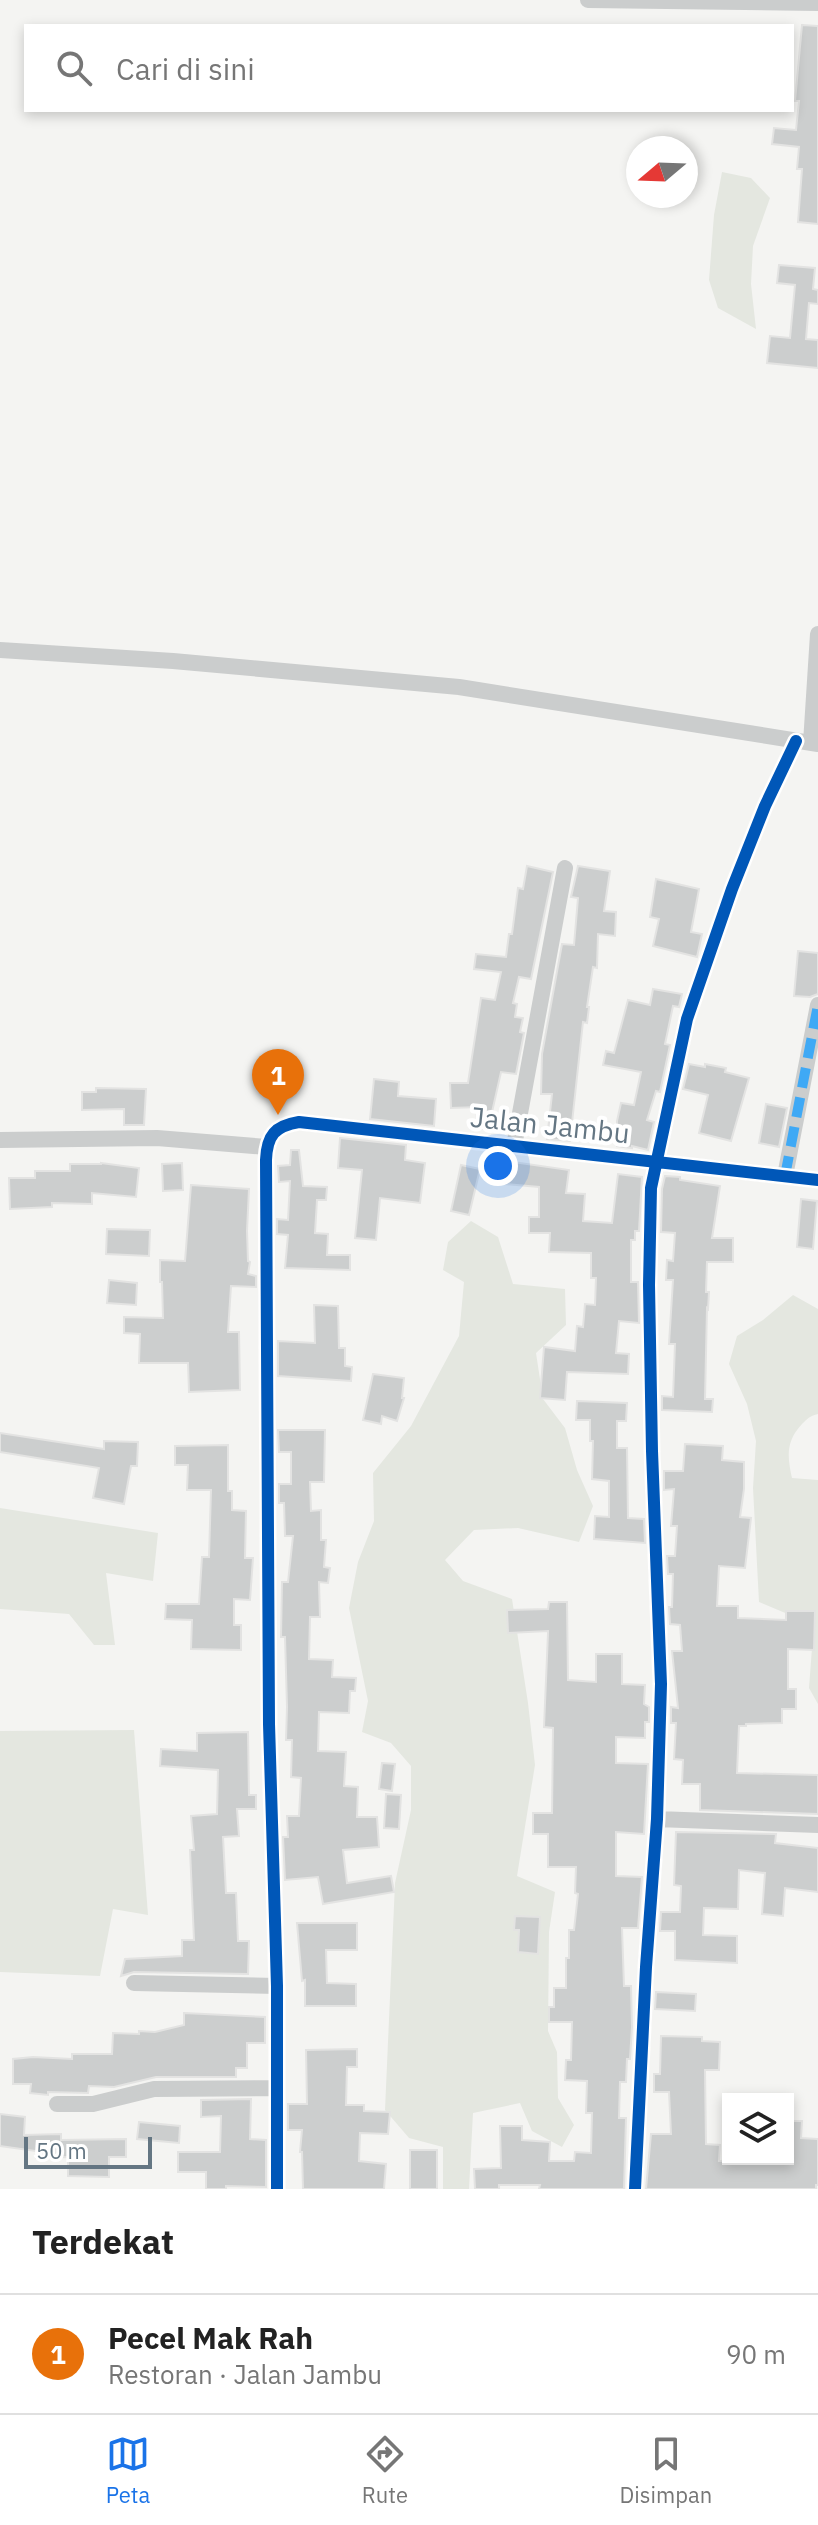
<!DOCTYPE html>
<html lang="id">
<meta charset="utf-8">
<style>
body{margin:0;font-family:"IBM Plex Sans",sans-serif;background:#f6f6f6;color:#222}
.controls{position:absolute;right:24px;bottom:24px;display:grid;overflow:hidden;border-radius:0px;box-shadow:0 4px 12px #0003}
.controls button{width:72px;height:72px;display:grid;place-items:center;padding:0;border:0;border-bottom:2px solid #e0e0e0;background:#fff;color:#222;font:40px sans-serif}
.compass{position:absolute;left:626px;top:136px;width:72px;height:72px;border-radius:50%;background:#fff;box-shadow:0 4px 12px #0003;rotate:251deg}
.scale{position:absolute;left:24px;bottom:20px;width:128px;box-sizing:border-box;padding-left:8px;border:4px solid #647683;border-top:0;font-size:22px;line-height:28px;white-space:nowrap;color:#647683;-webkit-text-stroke:6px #fff;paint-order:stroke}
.you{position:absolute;left:498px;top:1166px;width:28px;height:28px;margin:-20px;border:6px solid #fff;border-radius:50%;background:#1a73e8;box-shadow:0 0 0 12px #1a73e833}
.badge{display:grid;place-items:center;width:52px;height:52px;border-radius:50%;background:#1a73e8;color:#fff;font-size:26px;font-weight:700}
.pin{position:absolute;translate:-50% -66px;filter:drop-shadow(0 2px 4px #0008)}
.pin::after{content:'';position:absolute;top:42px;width:28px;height:24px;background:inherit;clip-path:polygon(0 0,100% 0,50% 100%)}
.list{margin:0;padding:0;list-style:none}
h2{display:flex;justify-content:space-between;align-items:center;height:104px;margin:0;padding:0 32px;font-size:34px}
h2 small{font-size:26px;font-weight:400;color:#767676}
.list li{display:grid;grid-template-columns:52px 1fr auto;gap:24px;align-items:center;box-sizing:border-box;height:120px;padding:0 32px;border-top:2px solid #e0e0e0}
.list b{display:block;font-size:30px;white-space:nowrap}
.list p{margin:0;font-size:26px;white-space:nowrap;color:#767676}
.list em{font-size:26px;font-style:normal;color:#767676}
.icon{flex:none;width:44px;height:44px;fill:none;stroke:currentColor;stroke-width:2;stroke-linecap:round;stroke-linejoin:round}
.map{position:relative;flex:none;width:818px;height:2189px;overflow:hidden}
.search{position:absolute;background:#fff;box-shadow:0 4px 12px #0003;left:24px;right:24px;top:24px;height:88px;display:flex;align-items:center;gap:20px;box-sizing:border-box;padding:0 28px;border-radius:0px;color:#767676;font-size:30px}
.sheet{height:224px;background:#fff}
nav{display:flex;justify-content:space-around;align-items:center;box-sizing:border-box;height:112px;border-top:2px solid #e0e0e0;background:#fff;font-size:22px;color:#767676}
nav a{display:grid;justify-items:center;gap:4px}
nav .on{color:#1a73e8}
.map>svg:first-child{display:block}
</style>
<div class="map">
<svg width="818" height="2189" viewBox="0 0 818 2189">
<rect width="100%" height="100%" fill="#f4f4f2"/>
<path fill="#e4e7e0" d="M 722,172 L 751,178 L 770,198 L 753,246 L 751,284 L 756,329 L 718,308 L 709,280 L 714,215 Z
M 471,1221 L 498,1237 L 513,1284 L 565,1289 L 566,1325 L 536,1353 L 543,1399 L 565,1428 L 577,1470 L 593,1506 L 579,1542 L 518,1528 L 474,1530 L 445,1560 L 463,1581 L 512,1599 L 528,1703 L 535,1765 L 517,1876 L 555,1892 L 549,1932 L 548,2031 L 557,2052 L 558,2098 L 574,2125 L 562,2147 L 532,2131 L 520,2103 L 473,2113 L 469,2189 L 443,2189 L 443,2147 L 409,2138 L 385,2110 L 395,1883 L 411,1810 L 411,1766 L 391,1743 L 362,1732 L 368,1701 L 349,1608 L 358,1562 L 374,1521 L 373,1473 L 411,1426 L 459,1336 L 464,1282 L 443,1270 L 448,1242 Z
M 793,1295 L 818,1309 L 818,1414 C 810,1416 808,1418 802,1424 C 786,1441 787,1456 792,1478 L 818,1480 L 818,1704 L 809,1688 L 812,1648 L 802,1620 L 759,1602 L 753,1488 L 756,1441 L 747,1404 L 729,1364 L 737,1336 L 763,1320 Z
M 0,1508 L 158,1533 L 153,1581 L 106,1573 L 115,1645 L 94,1645 L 69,1614 L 0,1609 Z
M 134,1730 L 148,1915 L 113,1909 L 100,1976 L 0,1972 L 0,1731 Z"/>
<path fill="#cccece" stroke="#e3e3e2" stroke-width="2" d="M 802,25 L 818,26 L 818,224 L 798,222 L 802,169 L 797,169 L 799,147 L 772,144 L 774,128 L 796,130 L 799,101 L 795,101 Z
M 779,265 L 815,268 L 813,289 L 818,290 L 818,304 L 809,303 L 806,339 L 818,340 L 818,368 L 767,363 L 770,336 L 790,338 L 795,285 L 777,283 Z
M 527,866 L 553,872 L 531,979 L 519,977 L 513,1003 L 517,1004 L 515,1017 L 523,1018 L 520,1032 L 524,1033 L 516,1074 L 501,1072 L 488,1130 L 475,1127 L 478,1107 L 451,1108 L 450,1083 L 468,1083 L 481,998 L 495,1000 L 501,972 L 474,969 L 476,954 L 506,957 L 509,934 L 512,934 L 518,888 L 523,889 Z
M 578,866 L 610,871 L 604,911 L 616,912 L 615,936 L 598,934 L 597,968 L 593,967 L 587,1007 L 589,1007 L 587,1023 L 583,1022 L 570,1141 L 547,1139 L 552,1094 L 541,1094 L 542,1054 L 562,944 L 574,945 L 578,898 L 571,897 Z
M 656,879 L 699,889 L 691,932 L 702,934 L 697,957 L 653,946 L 659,919 L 650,917 Z
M 798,951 L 818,953 L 818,994 L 810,997 L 794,996 Z
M 653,989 L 682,994 L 679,1007 L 673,1006 L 665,1044 L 670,1045 L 660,1092 L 656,1091 L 647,1120 L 654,1122 L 648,1150 L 632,1146 L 632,1148 L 617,1146 L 617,1121 L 621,1103 L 634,1105 L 641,1072 L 603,1065 L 606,1051 L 614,1053 L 628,1000 L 650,1005 Z
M 689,1064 L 705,1067 L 705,1064 L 726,1068 L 725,1072 L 749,1078 L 731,1141 L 699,1133 L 708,1095 L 683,1089 Z
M 374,1079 L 399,1082 L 398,1096 L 436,1099 L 434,1126 L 370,1119 Z
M 96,1088 L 146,1089 L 144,1125 L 124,1125 L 124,1109 L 82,1110 L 82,1092 L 96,1092 Z
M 766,1104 L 787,1108 L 779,1147 L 759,1143 Z
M 340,1138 L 406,1145 L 405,1160 L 425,1163 L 420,1203 L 380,1198 L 376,1240 L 355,1238 L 362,1170 L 338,1168 Z
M 291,1150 L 299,1150 L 303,1186 L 327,1187 L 326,1200 L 317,1200 L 315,1233 L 328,1234 L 327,1255 L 350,1255 L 350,1270 L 285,1268 L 288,1235 L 277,1234 L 277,1219 L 288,1220 L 290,1181 L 279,1182 L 278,1166 L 290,1165 Z
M 507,1161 L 569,1170 L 566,1193 L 585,1194 L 583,1221 L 612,1223 L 618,1174 L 642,1177 L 639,1231 L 635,1231 L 635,1240 L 631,1240 L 631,1282 L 638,1282 L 639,1323 L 619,1321 L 616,1353 L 629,1354 L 628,1374 L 567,1372 L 565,1400 L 540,1398 L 544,1347 L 575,1351 L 577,1326 L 583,1327 L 585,1304 L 595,1305 L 596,1278 L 591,1278 L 591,1253 L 549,1252 L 550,1233 L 529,1233 L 529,1217 L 539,1217 L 539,1187 L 505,1184 Z
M 101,1163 L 139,1168 L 136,1197 L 92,1193 L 92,1204 L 52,1203 L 52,1207 L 10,1209 L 9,1178 L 35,1178 L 35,1171 L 70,1171 L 70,1164 L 101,1164 Z
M 182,1163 L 183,1190 L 163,1191 L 162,1164 Z
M 461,1165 L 480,1169 L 469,1215 L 451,1211 Z
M 665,1176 L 680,1177 L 680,1180 L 720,1186 L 712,1238 L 733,1238 L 733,1262 L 707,1262 L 706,1292 L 709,1292 L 708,1309 L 707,1308 L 705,1399 L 713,1399 L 712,1412 L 662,1410 L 662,1396 L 673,1397 L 675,1344 L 669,1344 L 673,1280 L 666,1280 L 667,1260 L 673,1261 L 675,1233 L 661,1232 L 662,1189 Z
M 191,1185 L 249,1189 L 247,1231 L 248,1261 L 250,1262 L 248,1274 L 256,1276 L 256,1287 L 231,1286 L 228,1332 L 239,1332 L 240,1390 L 189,1392 L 188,1363 L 139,1363 L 140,1334 L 124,1333 L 124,1317 L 163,1318 L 162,1282 L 160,1282 L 160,1260 L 185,1261 Z
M 801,1199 L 817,1201 L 813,1249 L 797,1247 Z
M 107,1229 L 150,1230 L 149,1256 L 106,1254 Z
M 109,1280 L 137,1283 L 136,1305 L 107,1303 Z
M 314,1305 L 338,1306 L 339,1348 L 345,1348 L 345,1366 L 352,1367 L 351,1381 L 278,1376 L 278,1341 L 315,1343 Z
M 373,1374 L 404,1378 L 402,1398 L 404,1398 L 397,1421 L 382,1416 L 381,1424 L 363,1420 Z
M 577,1401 L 627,1403 L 626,1421 L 617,1421 L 617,1448 L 627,1448 L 628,1518 L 644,1519 L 645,1543 L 594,1539 L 595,1516 L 609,1517 L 609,1481 L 592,1479 L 593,1441 L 590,1441 L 590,1420 L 576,1420 Z
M 278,1430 L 325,1430 L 324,1482 L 310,1482 L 311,1511 L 321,1510 L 321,1540 L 326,1540 L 324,1567 L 330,1568 L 328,1583 L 319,1582 L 320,1617 L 310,1617 L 309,1659 L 333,1660 L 332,1677 L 356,1678 L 355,1691 L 350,1691 L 349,1713 L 319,1712 L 318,1751 L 346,1752 L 344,1786 L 358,1787 L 357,1817 L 377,1817 L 379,1847 L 343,1850 L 347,1883 L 391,1876 L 394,1892 L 323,1904 L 318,1877 L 285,1880 L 283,1837 L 288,1837 L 287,1816 L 299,1816 L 301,1778 L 291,1777 L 292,1740 L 286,1740 L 287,1707 L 285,1637 L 281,1637 L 282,1582 L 288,1582 L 293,1536 L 285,1536 L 284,1503 L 279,1503 L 279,1484 L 291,1484 L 291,1452 L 279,1452 Z
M 0,1433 L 104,1449 L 104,1441 L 138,1442 L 137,1466 L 131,1466 L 124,1504 L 93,1498 L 99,1468 L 0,1452 Z
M 685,1444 L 723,1446 L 722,1460 L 744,1462 L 744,1489 L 740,1517 L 751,1518 L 745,1568 L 719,1566 L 717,1606 L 738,1606 L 738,1618 L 786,1620 L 786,1611 L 815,1611 L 814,1650 L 788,1649 L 788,1689 L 796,1689 L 796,1709 L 782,1709 L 782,1723 L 746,1724 L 746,1726 L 739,1726 L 737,1773 L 818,1775 L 818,1814 L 700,1810 L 700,1784 L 682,1784 L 683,1760 L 674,1759 L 676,1723 L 671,1723 L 671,1707 L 678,1708 L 672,1651 L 682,1651 L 680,1625 L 670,1624 L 669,1607 L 672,1607 L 673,1574 L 668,1574 L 667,1556 L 675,1556 L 677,1526 L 671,1526 L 674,1489 L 664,1490 L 664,1471 L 683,1471 Z
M 228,1445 L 228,1491 L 232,1491 L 232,1510 L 246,1511 L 245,1558 L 253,1558 L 250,1600 L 234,1599 L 234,1625 L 241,1625 L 241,1650 L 191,1649 L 192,1620 L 165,1619 L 166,1604 L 199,1604 L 202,1557 L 209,1557 L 211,1490 L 187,1490 L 188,1465 L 175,1465 L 175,1446 Z
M 549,1602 L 567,1602 L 568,1680 L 596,1682 L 596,1654 L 622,1654 L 622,1684 L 645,1685 L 644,1704 L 649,1707 L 649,1722 L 645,1722 L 645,1738 L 616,1737 L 616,1763 L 648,1764 L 644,1834 L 616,1832 L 616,1876 L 642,1877 L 638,1928 L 622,1928 L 624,1986 L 631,1986 L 632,2027 L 630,2059 L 627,2059 L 626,2082 L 620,2082 L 619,2118 L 626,2118 L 624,2189 L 539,2189 L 540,2185 L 499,2185 L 499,2189 L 475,2189 L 474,2169 L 501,2168 L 500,2126 L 522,2126 L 522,2140 L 550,2142 L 549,2161 L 574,2161 L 575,2152 L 591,2153 L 592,2113 L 586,2113 L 587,2081 L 565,2080 L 566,2060 L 571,2060 L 572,2022 L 549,2022 L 549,2007 L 554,2007 L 554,1988 L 566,1988 L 566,1958 L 569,1958 L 569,1930 L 574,1930 L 578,1894 L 575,1893 L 576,1867 L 548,1867 L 548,1834 L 533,1834 L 533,1813 L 552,1813 L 553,1728 L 544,1727 L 548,1633 L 548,1631 L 508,1633 L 507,1610 L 548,1609 Z
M 248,1732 L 249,1795 L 256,1795 L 256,1809 L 237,1809 L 239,1836 L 223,1837 L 226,1893 L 236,1893 L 238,1941 L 249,1941 L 248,1974 L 134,1972 L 121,1976 L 125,1959 L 182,1956 L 182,1940 L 194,1940 L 190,1850 L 194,1850 L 191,1816 L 217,1814 L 218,1770 L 160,1766 L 161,1749 L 197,1751 L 197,1733 Z
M 382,1763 L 395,1764 L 392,1791 L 379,1789 Z
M 386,1794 L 401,1795 L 399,1829 L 384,1828 Z
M 676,1832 L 776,1834 L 775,1843 L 818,1848 L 818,1892 L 785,1888 L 783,1916 L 762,1914 L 765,1873 L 739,1870 L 738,1909 L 704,1908 L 703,1935 L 737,1936 L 737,1963 L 675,1960 L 675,1931 L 660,1931 L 661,1912 L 680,1912 L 681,1886 L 674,1885 Z
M 515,1916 L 540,1917 L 538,1954 L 518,1952 L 519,1930 L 514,1930 Z
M 297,1923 L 357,1923 L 357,1950 L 326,1950 L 327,1983 L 356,1984 L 356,2006 L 305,2006 L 305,1980 L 302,1981 Z
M 656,1992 L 696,1994 L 695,2011 L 655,2009 Z
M 184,2013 L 265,2017 L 265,2043 L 247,2043 L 247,2068 L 236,2068 L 236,2077 L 156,2077 L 114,2087 L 89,2086 L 88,2093 L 48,2092 L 48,2095 L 30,2093 L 31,2084 L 13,2084 L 13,2059 L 33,2057 L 72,2059 L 72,2054 L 112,2054 L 113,2033 L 139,2034 L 139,2031 L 155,2032 L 184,2025 Z
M 661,2036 L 702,2037 L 702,2041 L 720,2042 L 719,2070 L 705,2070 L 706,2144 L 720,2145 L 719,2161 L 788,2159 L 788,2121 L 802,2121 L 801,2138 L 818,2139 L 818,2185 L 816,2185 L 816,2189 L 646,2189 L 651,2134 L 671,2134 L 669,2092 L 654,2092 L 654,2074 L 660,2074 Z
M 357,2049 L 357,2067 L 347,2067 L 346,2105 L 364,2105 L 364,2111 L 390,2112 L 388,2134 L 360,2133 L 359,2161 L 386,2164 L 384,2189 L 303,2189 L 302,2152 L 300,2152 L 302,2130 L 288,2130 L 288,2104 L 307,2104 L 306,2050 Z
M 251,2099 L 250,2139 L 266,2140 L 266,2187 L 226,2186 L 226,2189 L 206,2189 L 206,2172 L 178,2172 L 178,2152 L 220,2152 L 221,2116 L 201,2117 L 201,2100 Z
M 0,2114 L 25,2117 L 24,2135 L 61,2134 L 61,2140 L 126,2139 L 126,2157 L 109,2157 L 109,2177 L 68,2176 L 68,2157 L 36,2158 L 36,2151 L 0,2146 Z
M 139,2122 L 180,2126 L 179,2143 L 137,2139 Z
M 410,2150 L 437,2150 L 437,2189 L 410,2189 Z"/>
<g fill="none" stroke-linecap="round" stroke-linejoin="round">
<path stroke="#cbcdcd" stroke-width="16" d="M 588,0 L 818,3
M 0,650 L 173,661 L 459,687 L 818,744
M 811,743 L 818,634
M 0,1140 L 157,1138 L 267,1147
M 514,1146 L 565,868
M 785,1176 L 818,1005
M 657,1819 L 818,1825
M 134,1983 L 277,1986
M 57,2104 L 93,2104 L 154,2089 L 275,2088
M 277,2189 L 277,1986 L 269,1724 L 266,1160 C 267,1135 275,1126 299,1122 L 818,1180
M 635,2189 L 646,1967 L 657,1819 L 661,1684 L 652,1451 L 649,1285 L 651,1188 L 687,1019 L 732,889 L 765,806 L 796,741"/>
<path stroke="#3fa9f5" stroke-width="10" stroke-dasharray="20 10" stroke-linecap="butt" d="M 785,1176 L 818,1005"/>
<g stroke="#fff" stroke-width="17">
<path id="cycleway" d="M 277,2189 L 277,1986 L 269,1724 L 266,1160 C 267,1135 275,1126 299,1122 L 818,1180
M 635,2189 L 646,1967 L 657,1819 L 661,1684 L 652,1451 L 649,1285 L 651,1188 L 687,1019 L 732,889 L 765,806 L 796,741"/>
</g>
<use href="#cycleway" stroke="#0057b8" stroke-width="12"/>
</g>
<g text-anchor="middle" stroke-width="8" stroke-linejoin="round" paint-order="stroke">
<g font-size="28" fill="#647683" stroke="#fff">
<text transform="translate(550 1125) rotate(6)" y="10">Jalan Jambu</text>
</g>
</g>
</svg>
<div class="controls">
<button><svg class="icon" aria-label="layers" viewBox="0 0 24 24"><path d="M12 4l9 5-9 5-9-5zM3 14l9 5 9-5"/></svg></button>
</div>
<svg class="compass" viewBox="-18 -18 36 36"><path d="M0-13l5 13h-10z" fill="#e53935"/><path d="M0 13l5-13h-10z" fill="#767676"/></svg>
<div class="scale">50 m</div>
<div class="you"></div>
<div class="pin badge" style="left:278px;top:1115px;background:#e8710a">1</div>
<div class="search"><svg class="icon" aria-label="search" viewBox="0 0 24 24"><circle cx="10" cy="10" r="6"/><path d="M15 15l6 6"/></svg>Cari di sini</div>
</div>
<section class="sheet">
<h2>Terdekat<small></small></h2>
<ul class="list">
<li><span class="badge" style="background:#e8710a">1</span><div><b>Pecel Mak Rah</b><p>Restoran · Jalan Jambu</p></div><em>90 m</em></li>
</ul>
</section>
<nav>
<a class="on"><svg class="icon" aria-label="map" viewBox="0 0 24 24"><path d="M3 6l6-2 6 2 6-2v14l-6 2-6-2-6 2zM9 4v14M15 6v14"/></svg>Peta</a>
<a><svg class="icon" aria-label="directions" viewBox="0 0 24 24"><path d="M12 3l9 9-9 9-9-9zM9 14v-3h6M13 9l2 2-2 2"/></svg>Rute</a>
<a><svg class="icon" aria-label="saved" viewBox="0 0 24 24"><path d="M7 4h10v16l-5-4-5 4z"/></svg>Disimpan</a>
</nav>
